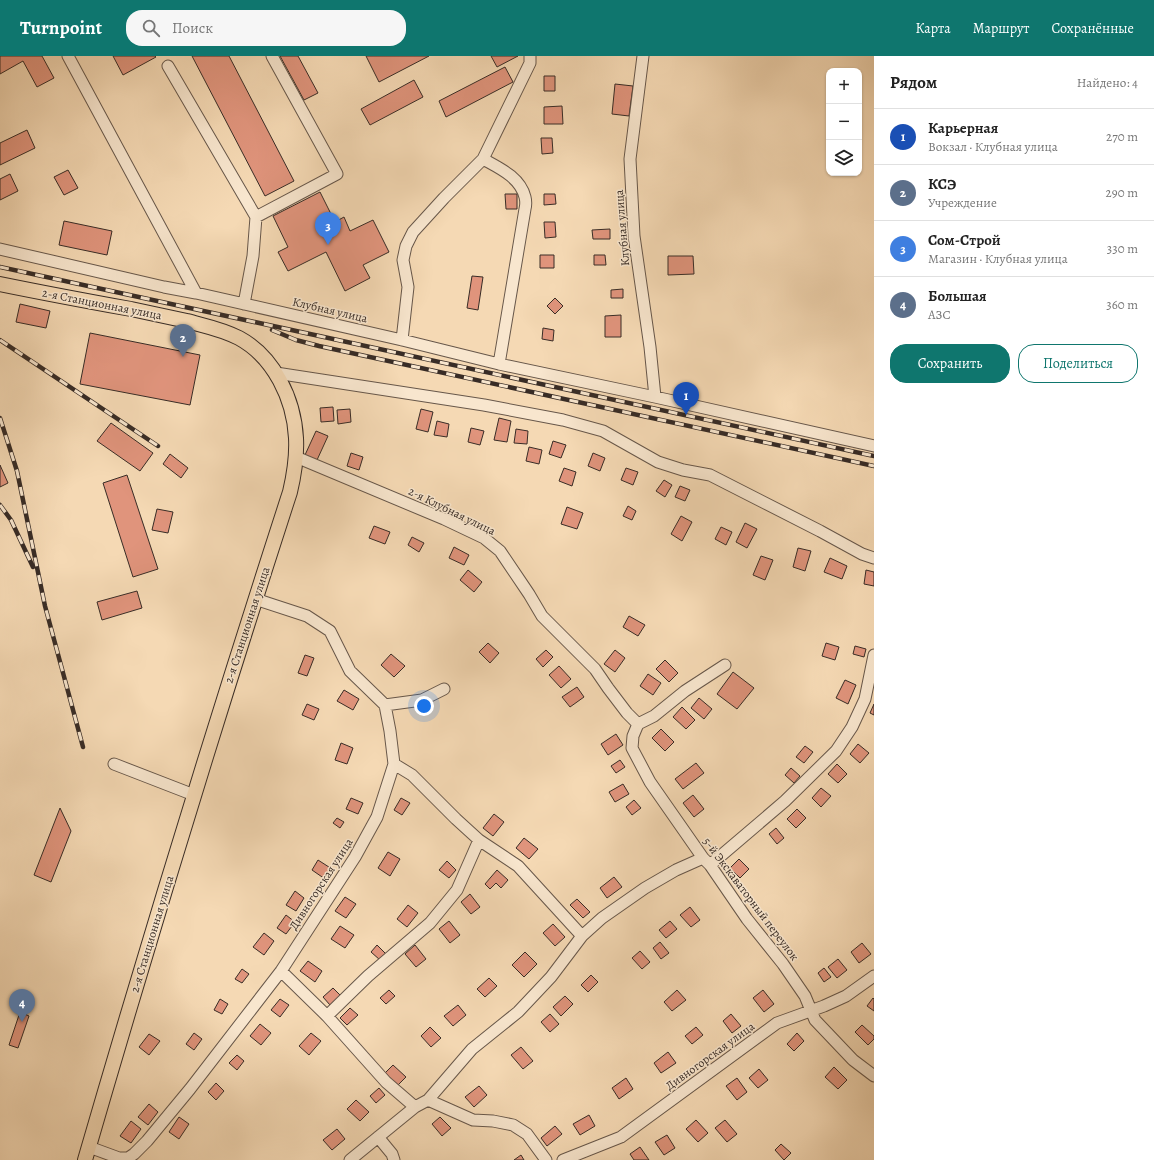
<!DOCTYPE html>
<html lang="ru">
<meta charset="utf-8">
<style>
body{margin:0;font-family:Alegreya,serif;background:#f6f6f6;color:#222}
.controls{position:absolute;right:12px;top:12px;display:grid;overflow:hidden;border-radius:8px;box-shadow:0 1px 3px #0004}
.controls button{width:36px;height:36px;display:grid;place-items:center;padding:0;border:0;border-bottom:1px solid #e0e0e0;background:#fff;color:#222;font:20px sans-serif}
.you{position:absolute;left:424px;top:650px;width:14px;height:14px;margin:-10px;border:3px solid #fff;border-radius:50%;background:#1a73e8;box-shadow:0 0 0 6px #1a73e833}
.badge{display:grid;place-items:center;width:26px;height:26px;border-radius:50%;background:#0f766e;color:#fff;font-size:13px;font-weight:700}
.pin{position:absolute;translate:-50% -33px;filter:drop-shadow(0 1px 2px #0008)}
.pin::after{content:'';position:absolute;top:21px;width:14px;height:12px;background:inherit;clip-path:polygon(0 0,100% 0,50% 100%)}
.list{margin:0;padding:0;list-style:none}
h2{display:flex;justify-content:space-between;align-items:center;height:52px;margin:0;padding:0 16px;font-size:17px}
h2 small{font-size:13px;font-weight:400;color:#767676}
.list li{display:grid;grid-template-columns:26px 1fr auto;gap:12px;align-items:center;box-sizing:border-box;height:56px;padding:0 16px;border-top:1px solid #e0e0e0}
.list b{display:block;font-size:15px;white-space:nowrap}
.list p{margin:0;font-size:13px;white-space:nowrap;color:#767676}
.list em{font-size:13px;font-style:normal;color:#767676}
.actions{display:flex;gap:8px;padding:12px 16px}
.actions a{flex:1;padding:9px 0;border:1px solid #0f766e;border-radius:16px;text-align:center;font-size:14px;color:#0f766e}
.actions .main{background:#0f766e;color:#fff}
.icon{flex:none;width:22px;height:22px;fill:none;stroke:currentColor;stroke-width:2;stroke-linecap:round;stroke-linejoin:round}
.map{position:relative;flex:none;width:874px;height:1104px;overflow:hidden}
header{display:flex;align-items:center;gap:24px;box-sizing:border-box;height:56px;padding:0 20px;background:#0f766e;color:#fff}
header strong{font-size:19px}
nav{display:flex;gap:22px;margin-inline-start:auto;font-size:14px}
.search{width:280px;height:36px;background:#f6f6f6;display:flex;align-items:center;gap:10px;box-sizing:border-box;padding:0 14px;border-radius:16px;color:#767676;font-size:15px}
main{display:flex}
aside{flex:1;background:#fff}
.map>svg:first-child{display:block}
</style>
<header>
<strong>Turnpoint</strong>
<div class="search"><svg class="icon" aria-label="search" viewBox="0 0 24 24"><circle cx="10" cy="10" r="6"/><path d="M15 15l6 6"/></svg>Поиск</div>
<nav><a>Карта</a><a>Маршрут</a><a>Сохранённые</a></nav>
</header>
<main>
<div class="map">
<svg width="874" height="1104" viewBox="0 0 874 1104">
<rect width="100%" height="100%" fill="#f5d9b4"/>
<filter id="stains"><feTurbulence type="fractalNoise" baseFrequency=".005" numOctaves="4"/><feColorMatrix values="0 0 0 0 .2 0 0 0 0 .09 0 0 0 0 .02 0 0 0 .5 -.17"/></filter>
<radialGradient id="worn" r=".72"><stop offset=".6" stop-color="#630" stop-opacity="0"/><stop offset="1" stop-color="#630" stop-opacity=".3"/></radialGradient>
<path fill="#e0947c" stroke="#382c26" d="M 0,0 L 42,0 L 54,22 L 37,31 L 23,5 L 0,18 Z
M 113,0 L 155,0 L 156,1 L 123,19 Z
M 192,0 L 229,0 L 294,125 L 265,140 Z
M 280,0 L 298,0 L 318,37 L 304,44 Z
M 366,0 L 429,0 L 379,26 Z
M 491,0 L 518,0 L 497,11 Z
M 505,11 L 513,26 L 446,61 L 439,45 Z
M 544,20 L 555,20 L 555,35 L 544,35 Z
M 414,24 L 423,41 L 370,69 L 361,53 Z
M 615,28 L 633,30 L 629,60 L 612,58 Z
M 562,50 L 563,68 L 544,68 L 544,51 Z
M 27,74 L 35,92 L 0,109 L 0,87 Z
M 541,82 L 552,82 L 553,97 L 542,98 Z
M 68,114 L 78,132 L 64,139 L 54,121 Z
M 10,118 L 18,135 L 0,144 L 0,123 Z
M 320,136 L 335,166 L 344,161 L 350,175 L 373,164 L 389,196 L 363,209 L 370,222 L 345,235 L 326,196 L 288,215 L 278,196 L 288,191 L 273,160 Z
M 505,138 L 517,138 L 517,153 L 506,153 Z
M 544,138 L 555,138 L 556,148 L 544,149 Z
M 64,165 L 112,175 L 107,199 L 59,189 Z
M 544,166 L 555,166 L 556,181 L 545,182 Z
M 610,173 L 610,183 L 593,183 L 592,174 Z
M 540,199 L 554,199 L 554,212 L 540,212 Z
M 594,199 L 605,199 L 606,209 L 594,209 Z
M 668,200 L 693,200 L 694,218 L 668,219 Z
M 472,220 L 483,221 L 478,254 L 467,252 Z
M 623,233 L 623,242 L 611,242 L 611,234 Z
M 555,242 L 563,250 L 555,258 L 547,250 Z
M 20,248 L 50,255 L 46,272 L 16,266 Z
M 621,259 L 621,281 L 605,281 L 605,260 Z
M 543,272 L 554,274 L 553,285 L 542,283 Z
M 90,277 L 200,299 L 190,349 L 80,328 Z
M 333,351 L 334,365 L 321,366 L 320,352 Z
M 350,353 L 351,366 L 338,368 L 337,354 Z
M 421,353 L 433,356 L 428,376 L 416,373 Z
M 499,362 L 511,365 L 507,386 L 494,384 Z
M 437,365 L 449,368 L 447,381 L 434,379 Z
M 111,367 L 153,397 L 140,415 L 97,385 Z
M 471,372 L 484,375 L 480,389 L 468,386 Z
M 516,373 L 528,375 L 527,388 L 514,387 Z
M 316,375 L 328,380 L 317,404 L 305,399 Z
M 553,385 L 566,389 L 561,402 L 549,398 Z
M 529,391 L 542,394 L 539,408 L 526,405 Z
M 351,397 L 363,401 L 359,414 L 347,410 Z
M 593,397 L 605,402 L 600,415 L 588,410 Z
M 170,398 L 188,412 L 181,422 L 163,408 Z
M 0,409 L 8,427 L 0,431 Z
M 564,412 L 576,416 L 572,430 L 559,425 Z
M 626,412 L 638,416 L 633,429 L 621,424 Z
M 127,419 L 158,513 L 133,521 L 103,427 Z
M 664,424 L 672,429 L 665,441 L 656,435 Z
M 680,430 L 690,434 L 685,445 L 675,441 Z
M 628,450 L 636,455 L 632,464 L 623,460 Z
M 567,451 L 583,457 L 577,473 L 561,468 Z
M 157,453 L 173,456 L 168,477 L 152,474 Z
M 681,460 L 692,466 L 682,485 L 671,478 Z
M 745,467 L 757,473 L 747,492 L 736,486 Z
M 374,470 L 390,476 L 385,488 L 369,482 Z
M 721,471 L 732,476 L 726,489 L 715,483 Z
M 412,481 L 424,487 L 419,496 L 408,489 Z
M 454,491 L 469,499 L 464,509 L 449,502 Z
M 798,492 L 811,495 L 805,515 L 793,511 Z
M 761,500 L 773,504 L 765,524 L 753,519 Z
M 830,502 L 847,510 L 842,523 L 824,516 Z
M 468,514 L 482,526 L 474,536 L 460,524 Z
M 866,514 L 874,516 L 874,530 L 864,528 Z
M 137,535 L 142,552 L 102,564 L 97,546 Z
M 629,560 L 645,569 L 638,580 L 623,571 Z
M 488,587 L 499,597 L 490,607 L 479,596 Z
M 826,587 L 839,591 L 835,604 L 822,600 Z
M 855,590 L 866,593 L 864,601 L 853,598 Z
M 546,594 L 553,601 L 543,611 L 536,603 Z
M 615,594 L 625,602 L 615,616 L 604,608 Z
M 391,598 L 405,610 L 394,621 L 381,609 Z
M 305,599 L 314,602 L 307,620 L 298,617 Z
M 665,604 L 678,617 L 669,626 L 656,613 Z
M 559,610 L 571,623 L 561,632 L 549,619 Z
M 733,616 L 754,632 L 737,653 L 717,638 Z
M 648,618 L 661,627 L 653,639 L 640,630 Z
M 845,624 L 856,629 L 848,648 L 836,642 Z
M 577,631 L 584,641 L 570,651 L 562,641 Z
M 344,634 L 359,643 L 353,654 L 337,645 Z
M 699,642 L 712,653 L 704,663 L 691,652 Z
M 307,648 L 319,653 L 314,664 L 302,659 Z
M 874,648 L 874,659 L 870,657 Z
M 682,651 L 695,664 L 686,673 L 673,661 Z
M 661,673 L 674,686 L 665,695 L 652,682 Z
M 616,678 L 623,689 L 608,699 L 601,688 Z
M 341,687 L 353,692 L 347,708 L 335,704 Z
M 858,688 L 869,697 L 860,707 L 850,698 Z
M 805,690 L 813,696 L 804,707 L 796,701 Z
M 620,704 L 625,711 L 616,717 L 611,710 Z
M 696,707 L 704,717 L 683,733 L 675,723 Z
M 837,708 L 847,718 L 838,727 L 828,718 Z
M 791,712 L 800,720 L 794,727 L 785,719 Z
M 623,728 L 629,738 L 615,746 L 609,736 Z
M 821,732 L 831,740 L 821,751 L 812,742 Z
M 693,739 L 704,753 L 694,761 L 683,747 Z
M 351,742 L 363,747 L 358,758 L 346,753 Z
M 401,742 L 410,747 L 402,759 L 394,754 Z
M 634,744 L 641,752 L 632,759 L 626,751 Z
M 60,752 L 71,775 L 51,826 L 34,819 Z
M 797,753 L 806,762 L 796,772 L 787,763 Z
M 494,758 L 504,766 L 493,780 L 483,772 Z
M 337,762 L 344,766 L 340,772 L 333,767 Z
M 776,772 L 784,782 L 777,788 L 769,778 Z
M 524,782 L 538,793 L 529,803 L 516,792 Z
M 388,796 L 400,803 L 390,820 L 378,812 Z
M 739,803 L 749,813 L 740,822 L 730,812 Z
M 318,804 L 332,813 L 325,823 L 312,814 Z
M 447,805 L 456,814 L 449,822 L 439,814 Z
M 497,814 L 508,824 L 501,832 L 496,827 L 490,833 L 485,828 Z
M 614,821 L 622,831 L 607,842 L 600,832 Z
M 295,835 L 304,842 L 296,855 L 286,849 Z
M 470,838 L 480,851 L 471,858 L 461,846 Z
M 345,841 L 356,848 L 346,862 L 335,855 Z
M 577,843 L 590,856 L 583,862 L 570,849 Z
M 408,849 L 418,857 L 407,871 L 397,863 Z
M 690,851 L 700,864 L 691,871 L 680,859 Z
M 286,859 L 295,866 L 286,878 L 277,872 Z
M 449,865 L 460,879 L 450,887 L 439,873 Z
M 670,865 L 677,873 L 666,882 L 659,874 Z
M 553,868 L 565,881 L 555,890 L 543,877 Z
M 340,870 L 354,879 L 345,892 L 331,883 Z
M 264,877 L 274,885 L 264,899 L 253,891 Z
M 660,886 L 669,897 L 661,903 L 653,892 Z
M 862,887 L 871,898 L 859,907 L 851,896 Z
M 377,889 L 386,898 L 380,904 L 371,896 Z
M 415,889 L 426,903 L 416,911 L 405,898 Z
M 640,895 L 650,906 L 642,913 L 632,902 Z
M 525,896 L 537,908 L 524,921 L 512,909 Z
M 838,903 L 847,914 L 837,922 L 828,911 Z
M 308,905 L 322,915 L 315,926 L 300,915 Z
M 824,912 L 831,921 L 824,926 L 818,917 Z
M 242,913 L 249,918 L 242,927 L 235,923 Z
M 591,919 L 598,926 L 588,936 L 581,929 Z
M 489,922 L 497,930 L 485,941 L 477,933 Z
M 333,932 L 340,939 L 330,949 L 323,941 Z
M 389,934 L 395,940 L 386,948 L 380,942 Z
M 677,934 L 686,944 L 672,955 L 664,946 Z
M 763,934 L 774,948 L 764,956 L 753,942 Z
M 565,940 L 573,948 L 561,960 L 553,951 Z
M 873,942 L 874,943 L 874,955 L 867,950 Z
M 220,943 L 228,948 L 222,958 L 214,954 Z
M 280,943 L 289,949 L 280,961 L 271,954 Z
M 458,949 L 466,959 L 453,970 L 444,960 Z
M 350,952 L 358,959 L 347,969 L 340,962 Z
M 20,956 L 29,960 L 18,992 L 9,989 Z
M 550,958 L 559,968 L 550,976 L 541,966 Z
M 731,958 L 741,970 L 732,977 L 723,965 Z
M 260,968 L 271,977 L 261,989 L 250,980 Z
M 862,969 L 874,980 L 874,983 L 868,989 L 855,976 Z
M 430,971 L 441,982 L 431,991 L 421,980 Z
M 696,971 L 703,979 L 692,988 L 685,980 Z
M 194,977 L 202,983 L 194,994 L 186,988 Z
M 311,977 L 321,985 L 309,999 L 299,990 Z
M 797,977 L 804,985 L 794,995 L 787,988 Z
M 149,978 L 160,985 L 149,999 L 139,991 Z
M 521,991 L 533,1005 L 523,1013 L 511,999 Z
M 668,996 L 676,1007 L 661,1017 L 654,1007 Z
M 237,999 L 244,1005 L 237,1014 L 229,1007 Z
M 393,1009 L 406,1021 L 397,1030 L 384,1018 Z
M 834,1011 L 847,1024 L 838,1033 L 825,1021 Z
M 759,1013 L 768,1024 L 758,1032 L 749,1022 Z
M 626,1022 L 633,1033 L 619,1043 L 612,1032 Z
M 737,1022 L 747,1036 L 737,1044 L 726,1030 Z
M 216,1027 L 224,1035 L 216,1044 L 208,1036 Z
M 479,1030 L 487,1039 L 474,1051 L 465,1041 Z
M 379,1032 L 385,1039 L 376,1047 L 370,1040 Z
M 356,1044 L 369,1056 L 360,1065 L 347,1053 Z
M 149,1048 L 158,1056 L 148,1069 L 138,1061 Z
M 589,1059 L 595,1070 L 580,1079 L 573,1068 Z
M 179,1061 L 189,1068 L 179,1083 L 169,1076 Z
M 440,1061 L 451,1072 L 442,1080 L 432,1068 Z
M 696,1064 L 708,1077 L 698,1086 L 686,1073 Z
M 725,1064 L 737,1078 L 727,1086 L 715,1072 Z
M 131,1065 L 141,1073 L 131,1087 L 120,1080 Z
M 555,1070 L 562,1078 L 547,1090 L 541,1082 Z
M 337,1073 L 345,1083 L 332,1094 L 323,1084 Z
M 667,1079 L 675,1092 L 664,1099 L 655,1086 Z
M 781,1088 L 791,1097 L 784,1104 L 775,1094 Z
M 640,1091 L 649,1104 L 634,1104 L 630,1098 Z
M 521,1099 L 524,1104 L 514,1104 Z"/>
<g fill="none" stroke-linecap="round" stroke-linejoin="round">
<g stroke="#67574a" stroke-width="13">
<path id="minor" d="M 68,0 L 196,237
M 643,0 L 630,103 L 634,180 L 650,291 L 655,341
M 168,10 L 256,161 L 253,200 L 244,248
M 483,103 C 499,112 520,121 525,141 C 526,145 526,149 525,153 L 499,308
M 256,161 L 337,118 L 272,0
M 0,193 L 164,231 L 196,237 L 402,284 L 499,308 L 655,341 L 874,390
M 402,284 L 408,231 L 403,204 L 406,190 L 413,176 L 444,142 L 483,103 L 530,7 L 530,0
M 276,317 L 484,349 L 563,364 L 603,375 L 658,406 L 683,414 L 710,419 L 820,475 L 862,498 L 874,502
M 296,401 L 444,463 L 484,482 L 500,495 L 529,538 L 542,560 L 595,613 L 608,632 L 627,657 L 638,668
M 385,649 L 422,644 L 444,633
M 638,668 L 633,680 L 632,692 L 650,726 L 703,802 L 710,809 L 747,863 L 783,908 L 805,940 L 815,964 L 853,1004 L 874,1020
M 638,668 L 654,660 L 685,635 L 725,609
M 114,708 L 194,739
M 394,708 L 412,719 L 456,763 L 479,784 L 518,810 L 582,880
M 710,809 L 785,745 L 836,695 L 852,671 L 865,643 L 874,599
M 281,915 L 327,960 L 386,1026 L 415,1051
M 327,960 L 368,920 L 430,867 L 457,834 L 479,784
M 428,1044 L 473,1064 L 493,1065 L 513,1069 L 527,1078 L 546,1104
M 378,1081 L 392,1098 L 394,1104
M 89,1091 L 119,1102 L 128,1102 L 134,1098 L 147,1085 L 190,1033 L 281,915 L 355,801 L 377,761 L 394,708 L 390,675 L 385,649 L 350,615 L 330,575 L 307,560 L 255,543
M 350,1104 L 415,1051 L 428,1044 L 472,993 L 518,956 L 551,921 L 582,880 L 602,862 L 645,832 L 676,814 L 703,802
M 563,1104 L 621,1081 L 777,967 L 824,950 L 846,940 L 874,920"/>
</g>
<g stroke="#382c26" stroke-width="16">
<path id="major" d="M 0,228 C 44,237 87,245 131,253 C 150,257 168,261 187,265 C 205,270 222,273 239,282 C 274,301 294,343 296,382 C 297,401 294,419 290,436 C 218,658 150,880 85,1104"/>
</g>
<use href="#minor" stroke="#f8e6ce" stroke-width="11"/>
<use href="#major" stroke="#f5d9b4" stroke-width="14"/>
<g stroke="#382c26" stroke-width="4.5">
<path id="rail" d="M 0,211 L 874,400
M 272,274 L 296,284 L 319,290 L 874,410
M 0,284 L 158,390
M 0,362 L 17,415 L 45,550 L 83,691
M 0,449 L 11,464 L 33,511"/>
</g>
<use href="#rail" stroke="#f8e6ce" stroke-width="3" stroke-dasharray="9" stroke-linecap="butt"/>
</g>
<g text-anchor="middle" stroke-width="3" stroke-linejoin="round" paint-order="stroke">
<g font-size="12" fill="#382c26" stroke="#f8e6ce">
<text transform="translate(622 172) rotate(-95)" y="4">Клубная улица</text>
<text transform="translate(102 248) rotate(11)" y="4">2-я Станционная улица</text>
<text transform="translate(330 254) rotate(13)" y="4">Клубная улица</text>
<text transform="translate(452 455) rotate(26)" y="4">2-я Клубная улица</text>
<text transform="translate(247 569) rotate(-72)" y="4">2-я Станционная улица</text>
<text transform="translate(321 828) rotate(-57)" y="4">Дивногорская улица</text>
<text transform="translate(751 843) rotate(53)" y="4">5-й Экскаваторный переулок</text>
<text transform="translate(152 878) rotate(-73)" y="4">2-я Станционная улица</text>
<text transform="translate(710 1000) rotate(-36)" y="4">Дивногорская улица</text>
</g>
</g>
<rect width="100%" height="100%" filter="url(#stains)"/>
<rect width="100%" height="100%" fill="url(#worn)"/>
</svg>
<div class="controls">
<button>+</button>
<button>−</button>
<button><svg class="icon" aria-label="layers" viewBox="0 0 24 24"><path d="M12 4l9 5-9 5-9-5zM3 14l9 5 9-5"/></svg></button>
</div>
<div class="you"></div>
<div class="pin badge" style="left:686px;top:359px;background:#1a4fb4">1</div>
<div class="pin badge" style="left:183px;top:301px;background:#5c6f8a">2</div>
<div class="pin badge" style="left:328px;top:189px;background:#3f7fe0">3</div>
<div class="pin badge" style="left:22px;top:966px;background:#5c6f8a">4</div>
</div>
<aside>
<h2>Рядом<small>Найдено: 4</small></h2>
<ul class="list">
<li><span class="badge" style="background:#1a4fb4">1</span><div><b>Карьерная</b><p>Вокзал · Клубная улица</p></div><em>270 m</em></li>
<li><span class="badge" style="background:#5c6f8a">2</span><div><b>КСЭ</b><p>Учреждение</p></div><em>290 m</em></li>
<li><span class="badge" style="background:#3f7fe0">3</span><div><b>Сом-Строй</b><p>Магазин · Клубная улица</p></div><em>330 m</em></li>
<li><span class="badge" style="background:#5c6f8a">4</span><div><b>Большая</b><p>АЗС</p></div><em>360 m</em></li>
</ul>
<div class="actions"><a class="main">Сохранить</a><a>Поделиться</a></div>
</aside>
</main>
